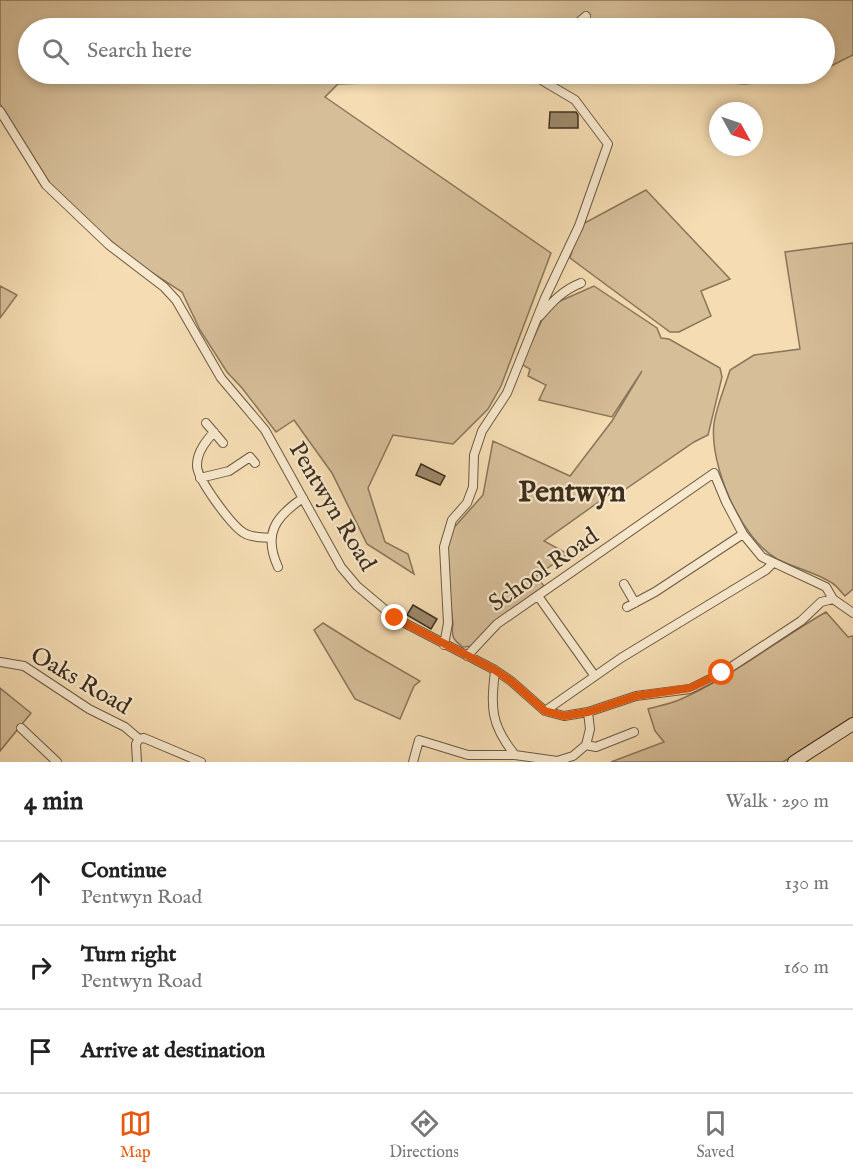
<!DOCTYPE html>
<meta charset="utf-8">
<style>
body{margin:0;font-family:"IM FELL English",serif;background:#f2f2f2;color:#222}
.compass{position:absolute;left:709px;top:102px;width:54px;height:54px;border-radius:50%;background:#fff;box-shadow:0 3px 9px #0003;rotate:130deg}
.stop{position:absolute;width:18px;height:18px;margin:-14px;border:4px solid #ea580c;border-radius:50%;background:#fff}
.stop.end{background:#ea580c;border-color:#fff;box-shadow:0 2px 6px #0008}
.list{margin:0;padding:0;list-style:none}
h2{display:flex;justify-content:space-between;align-items:center;height:78px;margin:0;padding:0 24px;font-size:26px}
h2 small{font-size:20px;font-weight:400;color:#767676}
.list li{display:grid;grid-template-columns:39px 1fr auto;gap:18px;align-items:center;box-sizing:border-box;height:84px;padding:0 24px;border-top:2px solid #e0e0e0}
.list b{display:block;font-size:22px;white-space:nowrap}
.list p{margin:0;font-size:20px;white-space:nowrap;color:#767676}
.list em{font-size:20px;font-style:normal;color:#767676}
.icon{flex:none;width:33px;height:33px;fill:none;stroke:currentColor;stroke-width:2;stroke-linecap:round;stroke-linejoin:round}
.map{position:relative;flex:none;width:853px;height:762px;overflow:hidden}
.search{position:absolute;background:#fff;box-shadow:0 3px 9px #0003;left:18px;right:18px;top:18px;height:66px;display:flex;align-items:center;gap:15px;box-sizing:border-box;padding:0 21px;border-radius:33px;color:#767676;font-size:22px}
.sheet{height:330px;background:#fff}
nav{display:flex;justify-content:space-around;align-items:center;box-sizing:border-box;height:84px;border-top:2px solid #e0e0e0;background:#fff;font-size:16px;color:#767676}
nav a{display:grid;justify-items:center;gap:3px}
nav .on{color:#ea580c}
.map>svg:first-child{display:block}
</style>
<div class="map">
<svg width="853" height="762" viewBox="0 0 853 762">
<rect width="100%" height="100%" fill="#f5dcb2"/>
<filter id="stains"><feTurbulence type="fractalNoise" baseFrequency=".00333" numOctaves="4"/><feColorMatrix values="0 0 0 0 .2 0 0 0 0 .09 0 0 0 0 .02 0 0 0 .5 -.17"/></filter>
<radialGradient id="worn" r=".72"><stop offset=".6" stop-color="#630" stop-opacity="0"/><stop offset="1" stop-color="#630" stop-opacity=".3"/></radialGradient>
<path fill="#d6be99" stroke="#89765b" stroke-width="1.5" d="M 0,0 L 853,0 L 853,55 L 825,69 L 824,28 L 28,28 L 28,74 L 550,74 L 541,77 L 338,84 L 325,97 L 551,253 L 501,386 L 488,409 L 453,444 L 393,435 L 368,488 L 385,542 L 408,554 L 414,574 L 367,544 L 332,473 L 294,420 L 276,432 L 242,388 L 227,372 L 200,330 L 182,292 L 137,263 L 84,218 L 50,184 L 25,147 L 0,104 Z
M 616,74 L 815,74 L 804,79 L 744,84 Z
M 646,190 L 730,279 L 701,291 L 711,316 L 679,332 L 670,332 L 570,258 L 579,226 Z
M 853,243 L 853,589 L 845,596 C 841,592 837,586 832,583 C 816,572 794,568 777,559 C 740,538 709,464 714,423 C 717,405 725,387 730,370 L 754,355 L 800,349 L 785,252 Z
M 0,286 L 17,295 L 0,318 Z
M 594,286 L 657,328 L 661,338 L 669,339 L 720,368 L 722,377 L 708,435 L 694,442 L 620,493 L 614,491 L 544,541 L 568,554 L 536,576 L 544,586 L 494,622 L 473,646 L 463,647 C 453,640 451,636 453,624 L 445,555 L 450,532 L 483,495 L 493,441 L 570,476 L 612,421 L 642,371 L 612,417 L 539,400 L 546,385 L 528,376 L 530,369 L 521,364 L 544,316 L 558,302 Z
M 826,612 L 848,637 L 853,636 L 853,718 L 783,762 L 611,762 L 664,742 L 655,731 L 648,709 C 658,706 670,704 679,700 C 732,677 777,640 826,612 Z
M 323,623 L 366,650 L 420,681 L 414,686 L 400,719 L 355,699 L 314,630 Z
M 0,688 L 31,713 L 0,751 Z"/>
<path fill="#9c886a" stroke="#3c2e1d" stroke-width="1.5" d="M 550,112 L 576,112 L 578,115 L 578,128 L 549,128 Z
M 421,464 L 445,476 L 440,485 L 416,475 Z
M 413,605 L 437,619 L 431,629 L 407,615 Z"/>
<g fill="none" stroke-linecap="round" stroke-linejoin="round">
<g stroke="#6a5a42" stroke-width="10">
<path id="street" d="M 572,28 L 586,16
M 0,111 L 46,185 L 109,245 L 164,287 L 176,300 L 221,378 L 265,430 L 341,567 L 357,586 L 395,618 L 495,670 L 511,681 L 545,711 L 564,716 L 588,712 L 636,696 L 690,689 L 722,673 L 801,621 L 821,602 L 833,599
M 540,316 C 553,301 563,290 581,283
M 206,423 L 223,443
M 214,432 C 206,441 197,452 197,465 C 196,478 232,526 244,533 C 252,538 262,537 271,538
M 200,478 L 229,471 L 250,457 L 255,463
M 278,567 C 263,534 275,517 303,498
M 624,584 L 635,603
M 538,596 L 594,675
M 627,607 L 655,592 L 743,534
M 444,645 L 448,623 L 444,547 L 452,520 L 467,503 L 473,487 L 474,455 L 482,431 L 507,393 L 545,298 L 579,226 L 608,144 L 575,100 L 538,78 L 539,74
M 467,656 L 497,624 L 714,473 L 726,502 L 743,534 L 762,557 L 826,587 L 833,599 L 853,613
M 0,662 L 24,666 L 89,709 L 125,727 L 139,739
M 495,670 C 491,708 490,724 515,755
M 545,711 L 621,658 L 766,570 L 773,563
M 21,728 L 57,762
M 139,739 L 144,738 L 201,762
M 586,745 L 596,747 L 634,732
M 137,762 L 136,744 L 139,739
M 413,762 L 419,740 L 468,755 L 515,755 L 557,761 L 573,756 L 586,745 L 590,729 L 588,712"/>
</g>
<g stroke="#3c2e1d" stroke-width="14">
<path id="secondary" d="M 794,762 L 853,724"/>
</g>
<use href="#street" stroke="#f8e8cd" stroke-width="8"/>
<use href="#secondary" stroke="#f8e8cd" stroke-width="12"/>
</g>
<g fill="none" stroke-linecap="round" stroke-linejoin="round">
<path stroke="#ea580c" stroke-width="8" d="M 395,618 L 495,670 L 511,681 L 545,711 L 564,716 L 588,712 L 636,696 L 690,688 L 722,673"/>
</g>
<g text-anchor="middle" stroke-width="4.5" stroke-linejoin="round" paint-order="stroke">
<g font-size="24" fill="#3c2e1d" stroke="#f8e8cd">
<text transform="translate(333 506) rotate(59)" y="8">Pentwyn Road</text>
<text transform="translate(543 569) rotate(-35)" y="8">School Road</text>
<text transform="translate(81 680) rotate(30)" y="8">Oaks Road</text>
</g>
<g font-size="30" font-weight="bold" fill="#3c2e1d" stroke="#f8e8cd">
<text x="572" y="501">Pentwyn</text>
</g>
</g>
<rect width="100%" height="100%" filter="url(#stains)"/>
<rect width="100%" height="100%" fill="url(#worn)"/>
</svg>
<svg class="compass" viewBox="-18 -18 36 36"><path d="M0-13l5 13h-10z" fill="#e53935"/><path d="M0 13l5-13h-10z" fill="#767676"/></svg>
<div class="stop" style="left:722px;top:673px"></div>
<div class="stop end" style="left:395px;top:618px"></div>
<div class="search"><svg class="icon" aria-label="search" viewBox="0 0 24 24"><circle cx="10" cy="10" r="6"/><path d="M15 15l6 6"/></svg>Search here</div>
</div>
<section class="sheet">
<h2>4 min<small>Walk · 290 m</small></h2>
<ul class="list">
<li><svg class="icon" aria-label="ahead" viewBox="0 0 24 24"><path d="M12 20V5M6 11l6-6 6 6"/></svg><div><b>Continue</b><p>Pentwyn Road</p></div><em>130 m</em></li>
<li><svg class="icon" aria-label="right" viewBox="0 0 24 24"><path d="M7 20v-9h11M14 6l5 5-5 5"/></svg><div><b>Turn right</b><p>Pentwyn Road</p></div><em>160 m</em></li>
<li><svg class="icon" aria-label="arrive" viewBox="0 0 24 24"><path d="M6 21V4h12l-3 4 3 4H6"/></svg><div><b>Arrive at destination</b></div></li>
</ul>
</section>
<nav>
<a class="on"><svg class="icon" aria-label="map" viewBox="0 0 24 24"><path d="M3 6l6-2 6 2 6-2v14l-6 2-6-2-6 2zM9 4v14M15 6v14"/></svg>Map</a>
<a><svg class="icon" aria-label="directions" viewBox="0 0 24 24"><path d="M12 3l9 9-9 9-9-9zM9 14v-3h6M13 9l2 2-2 2"/></svg>Directions</a>
<a><svg class="icon" aria-label="saved" viewBox="0 0 24 24"><path d="M7 4h10v16l-5-4-5 4z"/></svg>Saved</a>
</nav>
